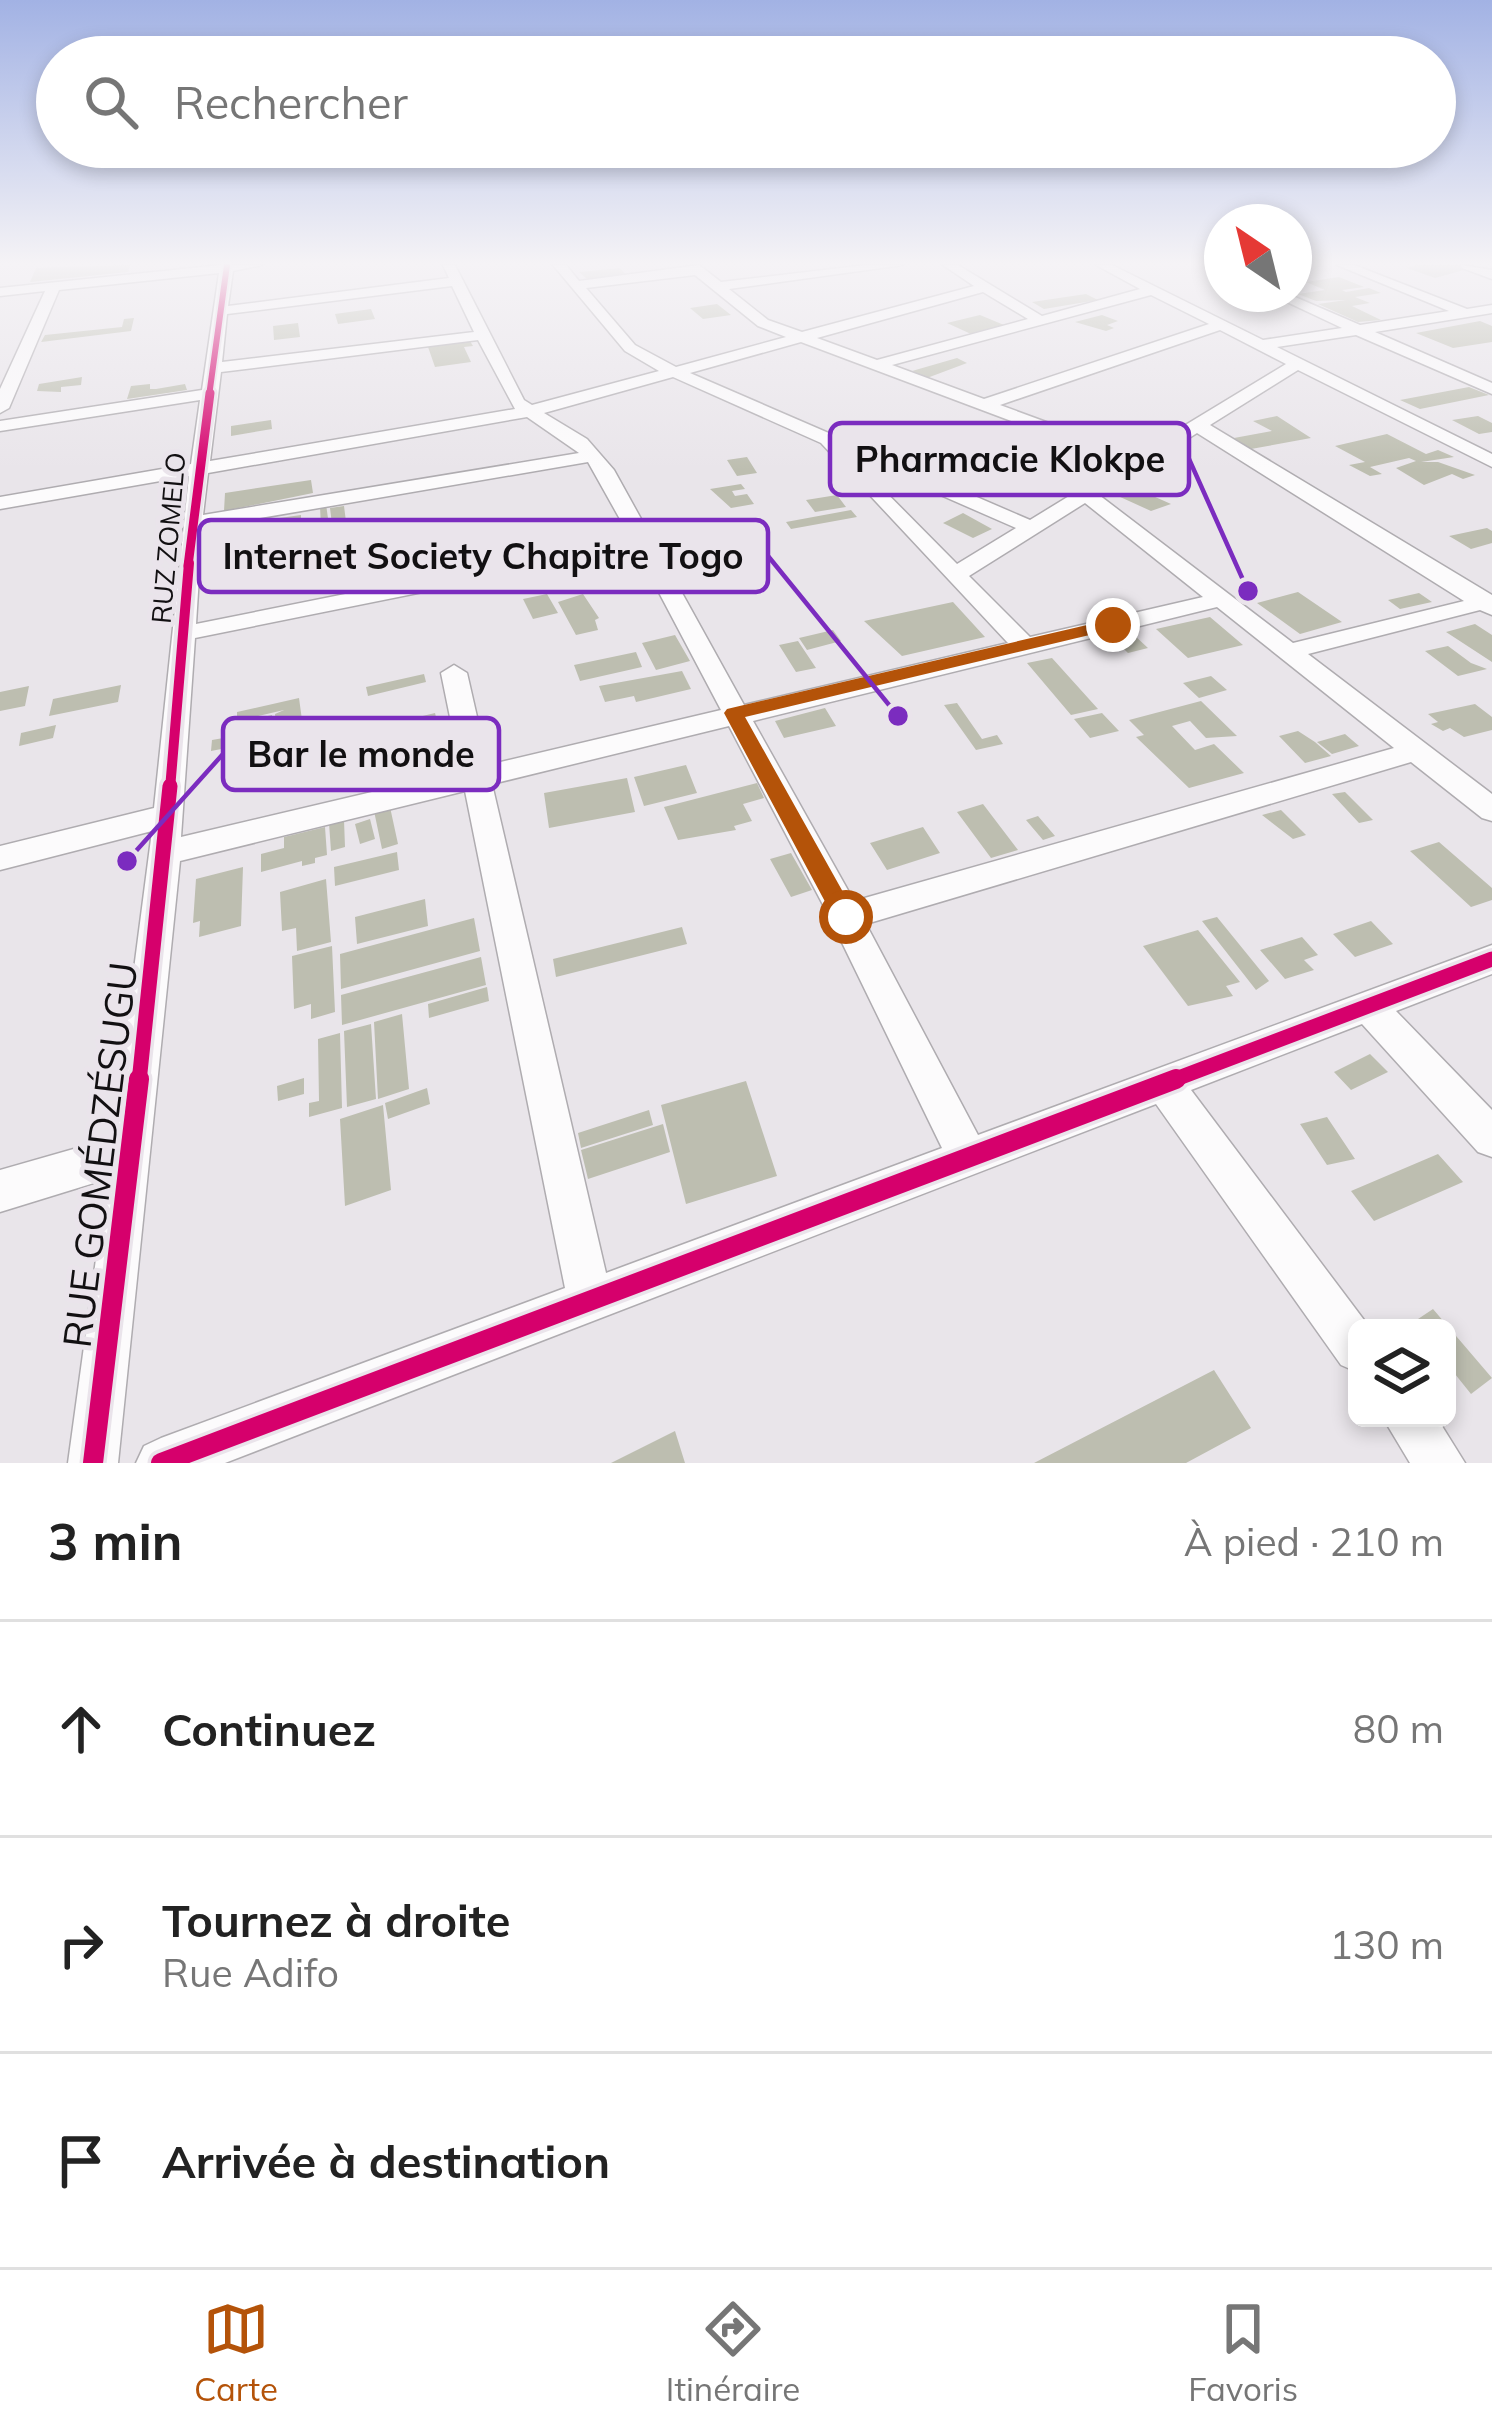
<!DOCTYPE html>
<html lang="fr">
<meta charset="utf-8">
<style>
body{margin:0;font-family:Mulish,sans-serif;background:#f2f2f2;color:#222}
.controls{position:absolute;right:36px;bottom:36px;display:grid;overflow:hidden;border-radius:18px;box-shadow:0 6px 18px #0003}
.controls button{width:108px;height:108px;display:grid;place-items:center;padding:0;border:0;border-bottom:3px solid #e0e0e0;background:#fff;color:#222;font:60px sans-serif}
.compass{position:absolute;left:1204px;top:204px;width:108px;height:108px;border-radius:50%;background:#fff;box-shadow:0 6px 18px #0003;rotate:325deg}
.stop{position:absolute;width:36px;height:36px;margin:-27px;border:9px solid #b45309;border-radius:50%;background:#fff}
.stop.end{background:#b45309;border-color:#fff;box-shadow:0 3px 12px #0008}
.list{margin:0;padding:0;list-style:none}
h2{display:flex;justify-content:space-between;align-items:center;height:156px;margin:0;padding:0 48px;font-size:51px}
h2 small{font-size:39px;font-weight:400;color:#767676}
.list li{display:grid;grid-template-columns:78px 1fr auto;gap:36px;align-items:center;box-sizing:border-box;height:216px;padding:0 48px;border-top:3px solid #e0e0e0}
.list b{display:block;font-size:45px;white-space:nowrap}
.list p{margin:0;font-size:39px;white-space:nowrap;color:#767676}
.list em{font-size:39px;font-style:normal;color:#767676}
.icon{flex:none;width:66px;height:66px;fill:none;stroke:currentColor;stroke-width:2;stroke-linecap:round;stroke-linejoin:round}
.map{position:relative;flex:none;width:1492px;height:1463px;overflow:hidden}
.search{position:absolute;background:#fff;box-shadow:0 6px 18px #0003;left:36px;right:36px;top:36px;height:132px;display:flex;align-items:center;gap:30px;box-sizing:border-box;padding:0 42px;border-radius:66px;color:#767676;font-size:45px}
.sheet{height:804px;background:#fff}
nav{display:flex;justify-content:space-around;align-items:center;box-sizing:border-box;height:168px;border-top:3px solid #e0e0e0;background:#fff;font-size:33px;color:#767676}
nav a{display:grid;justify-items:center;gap:6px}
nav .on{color:#b45309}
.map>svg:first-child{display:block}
</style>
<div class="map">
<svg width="1492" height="1463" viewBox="0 0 1492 1463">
<rect width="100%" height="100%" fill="#e9e5ea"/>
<path fill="#bdbeb0" d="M 130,265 L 128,272 L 30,282 L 36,268 Z
M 1417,265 L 1461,265 L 1471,268 L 1435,278 L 1407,268 Z
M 620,268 L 626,275 L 588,280 L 579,272 Z
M 1339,277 L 1364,287 L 1342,290 L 1346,292 L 1369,288 L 1381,293 L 1355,297 L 1370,303 L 1352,306 L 1381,320 L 1358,322 L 1318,304 L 1346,300 L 1316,301 L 1298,294 L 1325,290 L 1306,282 Z
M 1086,294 L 1098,300 L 1044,309 L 1032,302 Z
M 717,304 L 731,315 L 703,319 L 690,308 Z
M 371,309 L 375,319 L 338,324 L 335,314 Z
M 980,315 L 1004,325 L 971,334 L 947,323 Z
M 1102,315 L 1118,321 L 1107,325 L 1114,328 L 1106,331 L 1075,322 Z
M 134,318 L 131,331 L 41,342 L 45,335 L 122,327 L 124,319 Z
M 1480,321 L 1492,326 L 1492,342 L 1453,348 L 1416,333 Z
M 298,323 L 300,337 L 274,340 L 273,326 Z
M 470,341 L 473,346 L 464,347 L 471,362 L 435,367 L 428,347 Z
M 957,358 L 967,363 L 927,378 L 912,371 Z
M 82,377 L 81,385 L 61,387 L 61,392 L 37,391 L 39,384 Z
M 150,384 L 150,389 L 156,389 L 185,384 L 187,390 L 127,399 L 131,386 Z
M 1469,387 L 1489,395 L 1420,409 L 1400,400 Z
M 1277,416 L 1311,438 L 1251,449 L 1234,438 L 1272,431 L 1253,421 Z
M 1478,416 L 1492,423 L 1492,432 L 1479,434 L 1452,420 Z
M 271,420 L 272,429 L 231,436 L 231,426 Z
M 1387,434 L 1426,454 L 1438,450 L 1454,457 L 1421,462 L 1438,462 L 1475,475 L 1463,479 L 1452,474 L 1424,485 L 1396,468 L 1416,461 L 1409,458 L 1370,467 L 1382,474 L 1370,476 L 1349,465 L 1365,462 L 1335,446 Z
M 747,457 L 757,473 L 737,476 L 727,460 Z
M 311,480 L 313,493 L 224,511 L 225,493 Z
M 741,484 L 745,489 L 732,491 L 735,496 L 747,494 L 754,504 L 731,508 L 710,489 Z
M 1135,488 L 1171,504 L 1151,511 L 1118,496 Z
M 837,495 L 846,507 L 815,512 L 806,500 Z
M 326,504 L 332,547 L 322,549 L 320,506 Z
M 344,506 L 349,545 L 335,548 L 330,508 Z
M 851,510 L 857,517 L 791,529 L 786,522 Z
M 963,513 L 992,529 L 973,538 L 943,523 Z
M 301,515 L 301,528 L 291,529 L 290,536 L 319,528 L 319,536 L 261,545 L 258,537 L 234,534 L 235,524 Z
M 1487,528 L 1492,531 L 1492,543 L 1471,549 L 1449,536 Z
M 1298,592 L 1342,622 L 1300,634 L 1257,603 Z
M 1419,593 L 1432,602 L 1400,609 L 1388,600 Z
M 547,594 L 558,613 L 533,619 L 523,599 Z
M 583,594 L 599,618 L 595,620 L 598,630 L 576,635 L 558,602 Z
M 953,602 L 985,637 L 902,656 L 864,621 Z
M 1210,617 L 1243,645 L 1188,658 L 1156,629 Z
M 1475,624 L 1492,635 L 1492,662 L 1446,632 Z
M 833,630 L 841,641 L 807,650 L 799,638 Z
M 675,635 L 690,661 L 656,670 L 642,643 Z
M 1134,635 L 1148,648 L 1128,653 L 1115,640 Z
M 798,641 L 816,668 L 796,672 L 779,645 Z
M 1448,646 L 1471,663 L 1487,669 L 1458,676 L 1425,651 Z
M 636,652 L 642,667 L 580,681 L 574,665 Z
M 1052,658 L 1098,709 L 1071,715 L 1027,663 Z
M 682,671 L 691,689 L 636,702 L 634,696 L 605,702 L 599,686 Z
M 424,674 L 426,682 L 368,696 L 366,687 Z
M 1211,676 L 1227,690 L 1199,698 L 1183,683 Z
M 121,685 L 118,702 L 49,716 L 53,699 Z
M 29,686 L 25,706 L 0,711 L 0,692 Z
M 299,698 L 302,720 L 276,726 L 275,714 L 284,710 L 237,721 L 237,712 Z
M 1201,701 L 1237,736 L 1206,738 L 1190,721 L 1172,726 L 1195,750 L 1214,744 L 1244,773 L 1189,788 L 1136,737 L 1144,735 L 1129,720 Z
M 957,703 L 982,739 L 997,735 L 1003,744 L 976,750 L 944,705 Z
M 1475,704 L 1492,717 L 1492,730 L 1464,737 L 1450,728 L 1443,731 L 1431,724 L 1438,722 L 1428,714 Z
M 825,708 L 836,726 L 784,738 L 775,721 Z
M 435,713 L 447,760 L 416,768 L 406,720 Z
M 1102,713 L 1119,731 L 1090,738 L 1074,719 Z
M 272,715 L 273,726 L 235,735 L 234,724 Z
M 56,725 L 53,738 L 19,746 L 21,733 Z
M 269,730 L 268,740 L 211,751 L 212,740 Z
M 1298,731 L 1315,742 L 1331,756 L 1305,763 L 1279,736 Z
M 1345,734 L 1359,746 L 1332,754 L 1317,742 Z
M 686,765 L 697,793 L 644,806 L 634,777 Z
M 627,778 L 635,812 L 549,828 L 544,793 Z
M 757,783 L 764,798 L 743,804 L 752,821 L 734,826 L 736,830 L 678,840 L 664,807 Z
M 1345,792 L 1373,820 L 1359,823 L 1332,794 Z
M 983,804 L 1018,850 L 991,858 L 957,812 Z
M 390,807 L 398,844 L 382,849 L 374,811 Z
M 1281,810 L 1306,835 L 1293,839 L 1262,815 Z
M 1038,816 L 1055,836 L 1043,840 L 1026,820 Z
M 370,819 L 375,839 L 360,844 L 355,824 Z
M 344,820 L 345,847 L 331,851 L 329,823 Z
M 325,827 L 327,855 L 315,858 L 315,863 L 302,866 L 302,861 L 261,872 L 261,854 L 284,848 L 284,837 Z
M 923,827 L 940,853 L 887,870 L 870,843 Z
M 1439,842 L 1492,888 L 1492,900 L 1471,907 L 1410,851 Z
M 397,852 L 399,870 L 335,886 L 334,867 Z
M 791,853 L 812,890 L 791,897 L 770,859 Z
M 243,867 L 241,926 L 199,937 L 200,921 L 193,923 L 196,879 Z
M 326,879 L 331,942 L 297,951 L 296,928 L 282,931 L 280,892 Z
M 425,899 L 428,926 L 357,944 L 355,917 Z
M 1217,917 L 1269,981 L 1256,990 L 1202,921 Z
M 474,918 L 480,951 L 341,989 L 340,954 Z
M 1371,921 L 1393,944 L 1355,957 L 1333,934 Z
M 682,927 L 687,944 L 556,977 L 553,959 Z
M 1198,930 L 1240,982 L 1226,986 L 1233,996 L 1188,1006 L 1143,946 Z
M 1302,937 L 1318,955 L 1304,960 L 1314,970 L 1285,979 L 1260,950 Z
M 332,946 L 335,1012 L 311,1019 L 311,1004 L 294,1009 L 292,956 Z
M 481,957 L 486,985 L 342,1025 L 341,995 Z
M 487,987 L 489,1001 L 429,1018 L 428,1004 Z
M 402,1014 L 409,1089 L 378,1099 L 374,1022 Z
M 371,1024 L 376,1099 L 347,1107 L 344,1031 Z
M 340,1033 L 342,1108 L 309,1117 L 309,1103 L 319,1101 L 318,1039 Z
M 1370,1054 L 1388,1072 L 1351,1090 L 1334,1072 Z
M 304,1078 L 304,1094 L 278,1101 L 277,1086 Z
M 746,1081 L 777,1176 L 686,1204 L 661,1105 Z
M 427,1088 L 430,1104 L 388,1119 L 385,1103 Z
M 383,1105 L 391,1190 L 345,1206 L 340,1119 Z
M 649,1110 L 653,1125 L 581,1148 L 578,1133 Z
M 1327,1117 L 1355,1159 L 1327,1165 L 1300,1124 Z
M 663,1124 L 670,1152 L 588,1179 L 581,1150 Z
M 1438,1154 L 1463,1182 L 1374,1221 L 1351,1191 Z
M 1433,1309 L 1492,1378 L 1471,1394 L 1447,1364 L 1447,1328 L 1417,1328 L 1412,1323 Z
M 1214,1370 L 1251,1428 L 1186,1463 L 1034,1463 Z
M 675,1431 L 685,1463 L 611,1463 Z"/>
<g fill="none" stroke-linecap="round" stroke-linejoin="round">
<g stroke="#afacb0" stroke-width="3">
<path id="minor" d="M 221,265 L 262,265 L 233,271 L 228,306 L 449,278 L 443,265 L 455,265 L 524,400 L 532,405 L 659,371 L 625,351 L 553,265 L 566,265 L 579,281 L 699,265 L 721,282 L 866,265 L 903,265 L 729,289 L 768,320 L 802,332 L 974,286 L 943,265 L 958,265 L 1042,316 L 1140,289 L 1096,265 L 1112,265 L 1263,340 L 1342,328 L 1270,294 L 1288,294 L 1360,325 L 1449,311 L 1337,265 L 1354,265 L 1467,309 L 1492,305 L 1492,313 L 1375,332 L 1492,383 L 1492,394 L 1356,335 L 1277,347 L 1492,454 L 1492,467 L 1298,370 L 1210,425 L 1492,595 L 1492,615 L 1480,610 L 1308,654 L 1492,794 L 1492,821 L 1482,818 L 1411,762 L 866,924 L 978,1135 L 1492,945 L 1492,974 L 1396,1011 L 1492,1110 L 1492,1157 L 1478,1152 L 1362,1024 L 1191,1090 L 1370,1328 L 1357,1328 L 1357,1372 L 1341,1365 L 1156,1104 L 225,1463 L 136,1463 L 144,1446 L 161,1438 L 565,1288 L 465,791 L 180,861 L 118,1463 L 68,1463 L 107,1179 L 0,1212 L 0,1170 L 112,1138 L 152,831 L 0,870 L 0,846 L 154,808 L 189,476 L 0,509 L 0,497 L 191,464 L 200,400 L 0,431 L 0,421 L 202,390 L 219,273 L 59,290 L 9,408 L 0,413 L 0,389 L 45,291 L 0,296 L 0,288 ZM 695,275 L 758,326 L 786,337 L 676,367 L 635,345 L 586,288 ZM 452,286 L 474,332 L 222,362 L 227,314 ZM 983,292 L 1028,319 L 877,360 L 817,338 ZM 1151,295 L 1209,324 L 984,399 L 892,365 ZM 1220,330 L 1286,364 L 1136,455 L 1000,405 ZM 478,340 L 515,409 L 210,461 L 221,372 ZM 801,342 L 1123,463 L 1030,520 L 690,373 ZM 673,377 L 821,443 L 1008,643 L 744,705 L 614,470 L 587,439 L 544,413 ZM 527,417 L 579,453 L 203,515 L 208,473 ZM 1197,433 L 1464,601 L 1293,643 L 1099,495 ZM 849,455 L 1016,528 L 957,564 ZM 588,462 L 630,537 L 196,624 L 202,528 ZM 1085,503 L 1203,597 L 1030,637 L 969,576 ZM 636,549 L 721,710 L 488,765 L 467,673 L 454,665 L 441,673 L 461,771 L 181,837 L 195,638 ZM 1217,607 L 1394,748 L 854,901 L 753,721 ZM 729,726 L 831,920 L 942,1148 L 606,1273 L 492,784 Z
M 1206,265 L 1222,265 L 1222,273 Z
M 1461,265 L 1492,270 L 1492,279 L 1462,268 Z
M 1383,1418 L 1437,1418 L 1465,1463 L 1410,1463 Z"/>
</g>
<use href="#minor" fill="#fcfbfc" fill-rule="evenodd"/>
<g stroke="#eae4eb" stroke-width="10">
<path id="cycleway-far4" d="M 209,396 L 227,265"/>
</g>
<g stroke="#eae4eb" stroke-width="15">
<path id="cycleway-far3" d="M 188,566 L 210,393"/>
</g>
<g stroke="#eae4eb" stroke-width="18">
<path id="cycleway-far2" d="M 170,789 L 189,563"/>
</g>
<g stroke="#eae4eb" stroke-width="22">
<path id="cycleway-far1" d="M 139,1082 L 170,786
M 1168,1082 L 1492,959"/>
</g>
<g stroke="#eae4eb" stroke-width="27">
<path id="cycleway" d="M 93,1463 L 139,1079
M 161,1463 L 1176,1079"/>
</g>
<use href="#cycleway-far4" stroke="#d6006c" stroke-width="6"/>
<use href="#cycleway-far3" stroke="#d6006c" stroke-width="9"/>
<use href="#cycleway-far2" stroke="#d6006c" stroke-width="10"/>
<use href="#cycleway-far1" stroke="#d6006c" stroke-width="15"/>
<use href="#cycleway" stroke="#d6006c" stroke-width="20"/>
</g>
<linearGradient id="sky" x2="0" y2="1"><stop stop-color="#a2b2e4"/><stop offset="0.56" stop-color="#f5f3f6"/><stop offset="1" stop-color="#f5f3f6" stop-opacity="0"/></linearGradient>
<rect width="1492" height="470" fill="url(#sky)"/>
<path fill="#b45309" d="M 1113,619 L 1119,621 L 1119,628 L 745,717 L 857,917 L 854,924 L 837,924 L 724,713 L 727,709 Z"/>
<g text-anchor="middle" stroke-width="10" stroke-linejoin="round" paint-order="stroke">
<g font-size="27" fill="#121012" stroke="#eae4eb">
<text transform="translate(169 538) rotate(-85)" y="9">RUZ ZOMELO</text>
</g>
<g font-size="39" fill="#121012" stroke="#eae4eb">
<text transform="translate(100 1155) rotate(-83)" y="14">RUE GOMÉDZÉSUGU</text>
</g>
</g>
<path fill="none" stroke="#7b2cbf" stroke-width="4.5" d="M1248 591L1189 459M898 716L768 556M127 861L223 754"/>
<g fill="#7b2cbf" stroke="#eae4eb" stroke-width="4.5">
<circle cx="1248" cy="591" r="12"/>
<circle cx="898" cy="716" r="12"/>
<circle cx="127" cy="861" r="12"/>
</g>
<g fill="#eae4eb" stroke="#7b2cbf" stroke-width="4.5">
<rect x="830" y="423" width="359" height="72" rx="12"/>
<rect x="199" y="520" width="569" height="72" rx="12"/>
<rect x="223" y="718" width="276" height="72" rx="12"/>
</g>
<g font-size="36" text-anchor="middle" font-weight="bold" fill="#121012">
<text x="1010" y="472">Pharmacie Klokpe</text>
<text x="483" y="569">Internet Society Chapitre Togo</text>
<text x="361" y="767">Bar le monde</text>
</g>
</svg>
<div class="controls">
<button><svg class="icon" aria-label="layers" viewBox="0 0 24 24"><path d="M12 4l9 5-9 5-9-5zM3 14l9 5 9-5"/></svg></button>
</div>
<svg class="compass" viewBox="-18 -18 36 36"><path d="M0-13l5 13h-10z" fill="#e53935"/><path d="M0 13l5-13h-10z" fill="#767676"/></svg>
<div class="stop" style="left:846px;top:917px"></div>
<div class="stop end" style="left:1113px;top:625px"></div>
<div class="search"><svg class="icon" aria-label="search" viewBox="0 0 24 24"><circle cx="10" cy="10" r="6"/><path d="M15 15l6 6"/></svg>Rechercher</div>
</div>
<section class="sheet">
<h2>3 min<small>À pied · 210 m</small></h2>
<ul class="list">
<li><svg class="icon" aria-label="ahead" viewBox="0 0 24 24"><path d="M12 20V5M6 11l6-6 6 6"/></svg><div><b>Continuez</b></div><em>80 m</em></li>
<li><svg class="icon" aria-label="right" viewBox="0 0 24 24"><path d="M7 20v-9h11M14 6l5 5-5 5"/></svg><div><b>Tournez à droite</b><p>Rue Adifo</p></div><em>130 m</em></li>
<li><svg class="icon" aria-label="arrive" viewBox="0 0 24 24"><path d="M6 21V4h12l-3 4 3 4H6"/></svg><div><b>Arrivée à destination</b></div></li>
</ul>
</section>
<nav>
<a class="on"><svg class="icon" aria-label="map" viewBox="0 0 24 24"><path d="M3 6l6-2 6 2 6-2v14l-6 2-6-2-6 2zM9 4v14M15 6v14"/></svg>Carte</a>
<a><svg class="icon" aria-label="directions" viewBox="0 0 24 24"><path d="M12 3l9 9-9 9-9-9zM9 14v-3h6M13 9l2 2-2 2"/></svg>Itinéraire</a>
<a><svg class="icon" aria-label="saved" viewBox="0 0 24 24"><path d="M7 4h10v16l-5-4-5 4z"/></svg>Favoris</a>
</nav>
